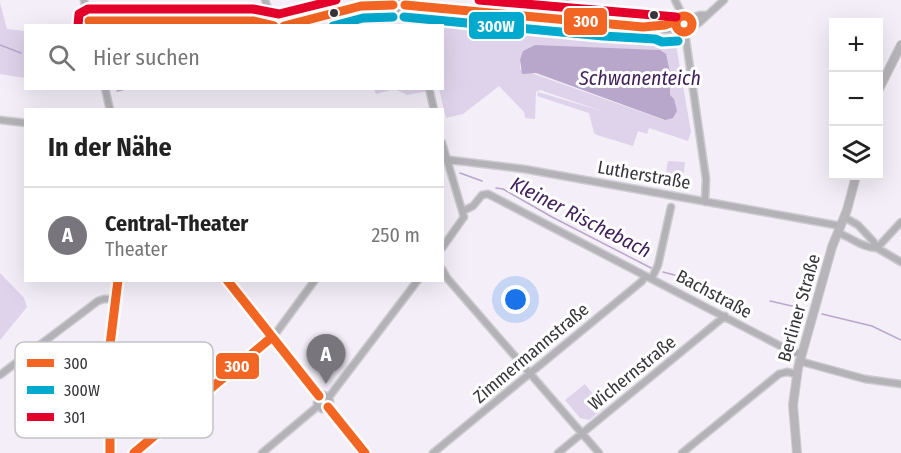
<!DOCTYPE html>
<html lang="de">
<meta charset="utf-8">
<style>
body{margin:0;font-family:"Fira Sans Condensed",sans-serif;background:#f6f6f6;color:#222}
.controls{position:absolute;right:18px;top:18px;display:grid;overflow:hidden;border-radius:0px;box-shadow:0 6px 24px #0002}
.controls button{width:54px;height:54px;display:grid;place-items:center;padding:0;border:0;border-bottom:2px solid #e0e0e0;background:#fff;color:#222;font:30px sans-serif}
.you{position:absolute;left:516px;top:300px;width:21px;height:21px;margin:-15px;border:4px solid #fff;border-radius:50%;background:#1a73e8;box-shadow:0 0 0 9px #1a73e833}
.badge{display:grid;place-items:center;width:39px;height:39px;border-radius:50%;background:#79757c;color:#fff;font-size:20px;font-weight:700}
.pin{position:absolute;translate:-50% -50px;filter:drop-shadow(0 2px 3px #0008)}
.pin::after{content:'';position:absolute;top:32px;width:21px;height:18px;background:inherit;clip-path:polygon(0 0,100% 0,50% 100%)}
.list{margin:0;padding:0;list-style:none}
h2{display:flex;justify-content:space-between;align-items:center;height:78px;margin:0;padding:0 24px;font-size:26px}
h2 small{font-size:20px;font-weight:400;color:#767676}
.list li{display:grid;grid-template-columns:39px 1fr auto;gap:18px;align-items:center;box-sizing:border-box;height:96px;padding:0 24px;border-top:2px solid #e0e0e0}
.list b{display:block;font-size:22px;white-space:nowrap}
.list p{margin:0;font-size:20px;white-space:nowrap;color:#767676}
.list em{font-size:20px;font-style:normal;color:#767676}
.icon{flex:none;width:33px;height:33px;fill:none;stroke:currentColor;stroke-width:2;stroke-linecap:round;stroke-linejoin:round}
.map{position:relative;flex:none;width:901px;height:453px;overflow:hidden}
.search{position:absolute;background:#fff;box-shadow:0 6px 24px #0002;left:24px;top:24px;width:420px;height:66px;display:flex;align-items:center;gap:15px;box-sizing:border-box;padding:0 21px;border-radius:0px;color:#767676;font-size:22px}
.panel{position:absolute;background:#fff;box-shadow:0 6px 24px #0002;left:24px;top:108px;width:420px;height:174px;border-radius:0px}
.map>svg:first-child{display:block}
</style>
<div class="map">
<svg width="901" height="453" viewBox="0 0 901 453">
<rect width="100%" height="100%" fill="#f3eef8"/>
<path fill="#ded3ea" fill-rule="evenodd" d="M 0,3 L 7,29 L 25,31 L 25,78 L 0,74 Z
M 428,17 L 669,38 L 676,45 L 691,132 L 688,141 L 649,128 L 647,134 L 638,131 L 633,146 L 597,135 L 594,133 L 589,113 L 537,96 L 538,92 L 605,112 L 540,90 L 536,92 L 535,119 L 525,118 L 524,112 L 499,86 L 463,114 L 446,118 L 439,89 L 407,95 L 395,89 L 376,94 L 374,89 L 442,88 L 442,26 L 419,25 ZM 627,49 L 660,50 L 669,88 L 670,95 L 664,120 L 520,69 L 520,60 Z
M 668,161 L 685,162 L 682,185 L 664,184 Z
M 0,273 L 24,298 L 27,307 L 0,340 Z
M 585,384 L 604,408 L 589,420 L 580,418 L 565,400 Z"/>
<path fill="#b9a7cb" d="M 535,45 L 660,50 L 666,54 L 673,86 L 670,88 L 670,95 L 674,99 L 677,111 L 673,118 L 665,120 L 536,73 L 522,74 L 520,60 L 523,51 Z"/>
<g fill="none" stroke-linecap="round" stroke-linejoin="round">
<path stroke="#b9a7cb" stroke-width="1.5" d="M 0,45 L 21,53
M 117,91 L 130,88
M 460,173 L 482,181
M 496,188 L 503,189 L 552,217 L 653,269
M 663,272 L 686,278
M 770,301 L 805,309
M 822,314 L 872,326 L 901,340"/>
<g stroke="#cdcad1" stroke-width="9">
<path id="minor" d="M 84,0 L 89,25
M 265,0 L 270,14 L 270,24
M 565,0 L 569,12 L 569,21
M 675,0 L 683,16
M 393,5 L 396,10 L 402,10 L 405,5 L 401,0
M 405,5 L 643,27 C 651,27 669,25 676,21 C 679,20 681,17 685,16 L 691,20 L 692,28 L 686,32 L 681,32 L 676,27 L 676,21
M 403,10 L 413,26
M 690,18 L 700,15 L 706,15
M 89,21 L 253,21 L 276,26
M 412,23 L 416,13 L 422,7
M 282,26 L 361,6 L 393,5
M 659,27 L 664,30 L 677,29
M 692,28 L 700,22 L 724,0
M 685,33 L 706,179 L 705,202
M 105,88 L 110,110
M 429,88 L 434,110
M 0,120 L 26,123
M 442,143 L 464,217 L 442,248
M 442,159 L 524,169 L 841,226
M 463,211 L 473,206 L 482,195 L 488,194 L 790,351 L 801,354
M 844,217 L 858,225 L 873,241 L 877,248 L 901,262
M 838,233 C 851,237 862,248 877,248
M 877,248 L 901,222
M 442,269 L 447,278 L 599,453
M 652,278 L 658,265 L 671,207
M 227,280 L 318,395 L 319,396 L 317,403 L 322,409 L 328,407 L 330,402 L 329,397 L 324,395 L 319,396
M 799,361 L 865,379 L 901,384
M 0,375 L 98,301 L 104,299 L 115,299
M 329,397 L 418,280
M 328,407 L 365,453
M 110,453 C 109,395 107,338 118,280
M 134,453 L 276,333 L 315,280
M 262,453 L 318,406
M 433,453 L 641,282 L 646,276
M 558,453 L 725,316
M 682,453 L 779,374 L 787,372 L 796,374"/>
</g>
<g stroke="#cdcad1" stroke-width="10">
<path id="major" d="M 878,91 L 901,45
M 797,453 L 793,405 L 798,368 L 832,247 L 847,210 L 856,176"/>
</g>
<use href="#minor" stroke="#b3b2b6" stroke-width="6"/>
<use href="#major" stroke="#b7b4ba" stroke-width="8"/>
<g stroke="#fff" stroke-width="14">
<path id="bus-1" d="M 405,5 L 643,27 L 665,25 L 676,21
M676 24a8 8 0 1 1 16 0a8 8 0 1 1-16 0Z
M 89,21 L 253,21 L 274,26
M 284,26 L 361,6 L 393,5
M 227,280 L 319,396
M 328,407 L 365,453
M 110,453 L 110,345 L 118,280
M 134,453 L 272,337"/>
</g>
<g stroke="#fff" stroke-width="14">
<path id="bus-2" d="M 404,17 L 603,36 L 655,39 L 662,42 L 678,41
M 333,26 L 363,18 L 393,17"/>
</g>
<g stroke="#fff" stroke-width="14">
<path id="bus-3" d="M 479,0 L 676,17
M 279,14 L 336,0
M 78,26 L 79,14 L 88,9 L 253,9 L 279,14"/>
</g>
<use href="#bus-1" stroke="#f26522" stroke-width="9"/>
<use href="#bus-2" stroke="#00a9ce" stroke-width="9"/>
<use href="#bus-3" stroke="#e4002b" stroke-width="9"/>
</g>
<g fill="#37343a" stroke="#fff" stroke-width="2">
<circle cx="334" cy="13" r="5"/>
<circle cx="654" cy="15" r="5"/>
</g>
<g text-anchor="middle" stroke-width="6" stroke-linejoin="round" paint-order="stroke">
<g font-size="18" fill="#37343a" stroke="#fff">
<text transform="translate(644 175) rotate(10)" y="6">Lutherstraße</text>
<text transform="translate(714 294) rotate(28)" y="6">Bachstraße</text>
<text transform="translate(799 308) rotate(-74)" y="6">Berliner Straße</text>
<text transform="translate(531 353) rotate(-40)" y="6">Zimmermannstraße</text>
<text transform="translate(632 373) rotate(-39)" y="6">Wichernstraße</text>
</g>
<g font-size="20" font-style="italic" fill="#41205b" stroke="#fff">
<text x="640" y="85">Schwanenteich</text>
<text transform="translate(581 217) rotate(27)" y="7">Kleiner Rischebach</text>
</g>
</g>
<rect x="15" y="342" width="198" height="96" rx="9" fill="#fff" stroke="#c3c2c4" stroke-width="1.5"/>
<rect x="27" y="359" width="27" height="8" fill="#f26522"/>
<rect x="27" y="386" width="27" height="8" fill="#00a9ce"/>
<rect x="27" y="413" width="27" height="8" fill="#e4002b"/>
<g font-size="16" fill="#37343a">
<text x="64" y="369">300</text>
<text x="64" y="396">300W</text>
<text x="64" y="423">301</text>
</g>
<g stroke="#fff" stroke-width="2">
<rect x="563" y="7" width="45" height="29" rx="6" fill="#f26522"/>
<rect x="468" y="11" width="57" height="29" rx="6" fill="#00a9ce"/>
<rect x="215" y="352" width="45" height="28" rx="6" fill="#f26522"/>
</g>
<g font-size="16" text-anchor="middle" font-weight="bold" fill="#fff">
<text x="586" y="27">300</text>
<text x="496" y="32">300W</text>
<text x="237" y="372">300</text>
</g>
</svg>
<div class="controls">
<button>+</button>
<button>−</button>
<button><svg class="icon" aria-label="layers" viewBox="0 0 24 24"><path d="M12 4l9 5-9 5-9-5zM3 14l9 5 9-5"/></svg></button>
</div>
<div class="you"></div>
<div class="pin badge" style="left:326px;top:384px">A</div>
<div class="search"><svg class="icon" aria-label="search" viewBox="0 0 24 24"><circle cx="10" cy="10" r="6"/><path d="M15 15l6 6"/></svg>Hier suchen</div>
<section class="panel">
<h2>In der Nähe<small></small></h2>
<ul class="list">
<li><span class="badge">A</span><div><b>Central-Theater</b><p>Theater</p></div><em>250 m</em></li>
</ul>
</section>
</div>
